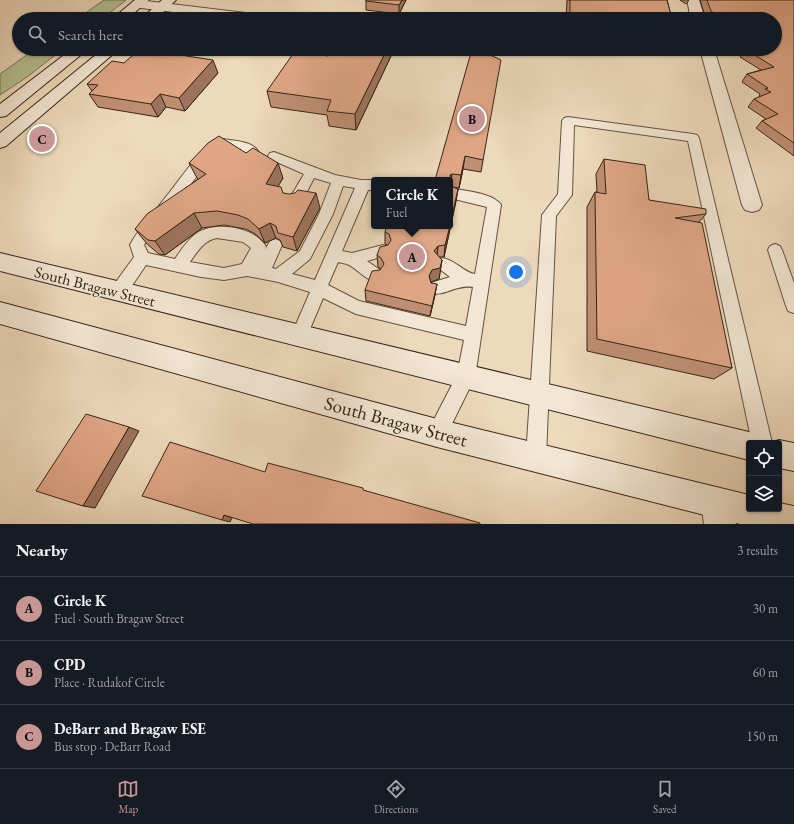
<!DOCTYPE html>
<meta charset="utf-8">
<style>
body{margin:0;font-family:"EB Garamond",serif;background:#20242c;color:#f1f3f6}
.controls{position:absolute;right:12px;bottom:12px;display:grid;overflow:hidden;border-radius:4px;box-shadow:0 1px 3px #0004}
.controls button{width:36px;height:36px;display:grid;place-items:center;padding:0;border:0;border-bottom:1px solid #363941;background:#171b24;color:#f1f3f6;font:20px sans-serif}
.you{position:absolute;left:516px;top:272px;width:14px;height:14px;margin:-10px;border:3px solid #fff;border-radius:50%;background:#1a73e8;box-shadow:0 0 0 6px #1a73e833}
.badge{display:grid;place-items:center;width:26px;height:26px;border-radius:50%;background:#c59692;color:#111;font-size:13px;font-weight:700}
.pin{position:absolute;translate:-50% -50%;border:2px solid #fff;box-shadow:0 1px 4px #0006}
.popup{position:absolute;left:371px;top:177px;width:82px;height:52px;box-sizing:border-box;display:grid;place-content:center;border-radius:4px;background:#171b24;filter:drop-shadow(0 1px 3px #0005);font-size:13px;white-space:nowrap;color:#9ea1a6}
.popup b{font-size:15px;color:#f1f3f6}
.popup::after{content:'';position:absolute;left:50%;top:100%;margin-left:-8px;border:8px solid transparent;border-top-color:#171b24}
.list{margin:0;padding:0;list-style:none}
h2{display:flex;justify-content:space-between;align-items:center;height:52px;margin:0;padding:0 16px;font-size:17px}
h2 small{font-size:13px;font-weight:400;color:#9ea1a6}
.list li{display:grid;grid-template-columns:26px 1fr auto;gap:12px;align-items:center;box-sizing:border-box;height:64px;padding:0 16px;border-top:1px solid #363941}
.list b{display:block;font-size:15px;white-space:nowrap}
.list p{margin:0;font-size:13px;white-space:nowrap;color:#9ea1a6}
.list em{font-size:13px;font-style:normal;color:#9ea1a6}
.icon{flex:none;width:22px;height:22px;fill:none;stroke:currentColor;stroke-width:2;stroke-linecap:round;stroke-linejoin:round}
.map{position:relative;flex:none;width:794px;height:524px;overflow:hidden}
.search{position:absolute;background:#171b24;box-shadow:0 1px 3px #0004;left:12px;right:12px;top:12px;height:44px;display:flex;align-items:center;gap:10px;box-sizing:border-box;padding:0 14px;border-radius:22px;color:#9ea1a6;font-size:15px}
.sheet{height:244px;background:#171b24}
nav{display:flex;justify-content:space-around;align-items:center;box-sizing:border-box;height:56px;border-top:1px solid #363941;background:#171b24;font-size:11px;color:#9ea1a6}
nav a{display:grid;justify-items:center;gap:2px}
nav .on{color:#c59692}
.map>svg:first-child{display:block}
</style>
<div class="map">
<svg width="794" height="524" viewBox="0 0 794 524">
<rect width="100%" height="100%" fill="#edd9bb"/>
<filter id="stains"><feTurbulence type="fractalNoise" baseFrequency=".005" numOctaves="4"/><feColorMatrix values="0 0 0 0 .2 0 0 0 0 .09 0 0 0 0 .02 0 0 0 .5 -.17"/></filter>
<radialGradient id="worn" r=".72"><stop offset=".6" stop-color="#630" stop-opacity="0"/><stop offset="1" stop-color="#630" stop-opacity=".3"/></radialGradient>
<path fill="#b5c092" stroke="#757254" d="M 104,0 L 126,0 L 102,19 L 77,19 Z
M 35,49 L 63,49 L 27,77 L 0,95 L 0,74 Z"/>
<g fill="none" stroke-linecap="round" stroke-linejoin="round">
<g stroke="#63523f" stroke-width="2">
<path id="service" d="M 568,117 L 693,134 L 697,135 L 699,138 L 772,443 L 752,443 L 688,141 L 574,125 L 572,195 L 556,216 L 546,457 L 543,464 L 536,467 L 529,464 L 526,457 L 542,215 L 558,194 L 562,121 L 564,118 Z
M 223,139 C 234,141 252,141 258,151 L 256,154 L 252,155 L 239,150 L 225,147 L 205,166 L 149,237 L 144,245 L 148,253 L 175,259 C 181,250 188,239 197,233 C 215,221 256,227 266,247 L 265,250 L 270,241 L 275,239 L 280,241 L 282,245 L 272,268 L 276,269 L 300,251 L 319,214 L 331,183 L 314,178 L 299,207 L 294,208 L 289,207 L 287,203 L 304,174 L 270,159 L 268,156 L 270,153 L 274,152 L 335,175 L 361,180 L 374,180 L 374,190 L 368,190 L 342,251 L 352,253 L 383,245 L 388,247 L 390,251 L 388,255 L 367,261 L 380,270 L 383,275 L 380,280 C 367,284 359,269 347,264 C 344,263 341,263 338,262 L 328,285 L 359,301 L 466,326 L 473,287 C 456,284 444,297 431,293 L 429,288 L 431,283 L 450,277 L 437,267 L 434,263 L 437,259 C 450,254 462,272 475,274 L 487,207 L 450,198 L 450,188 C 464,191 494,193 501,205 L 475,377 L 444,440 L 437,443 L 430,440 L 427,433 L 457,375 L 464,340 L 356,314 L 323,298 L 305,341 L 299,344 L 293,341 L 291,336 L 310,292 L 278,282 L 247,276 L 224,280 L 201,277 L 146,265 L 125,296 L 119,298 L 113,296 L 111,291 L 113,286 L 134,257 L 130,245 C 139,227 153,214 165,198 C 180,181 200,145 223,139 ZM 343,186 L 355,188 L 315,280 L 292,274 L 310,259 L 333,214 ZM 217,238 L 243,242 L 251,248 L 242,264 L 224,268 L 190,262 C 197,252 204,240 217,238 Z
M 775,244 L 780,246 L 782,250 L 794,283 L 794,313 L 788,311 L 786,306 L 768,250 L 770,246 Z"/>
</g>
<g stroke="#63523f" stroke-width="2">
<path id="minor" d="M 138,0 L 263,15 L 268,16 L 270,19 L 230,19 L 133,7 L 132,4 L 133,1 Z
M 687,0 L 699,0 L 705,19 L 691,19 Z
M 506,49 L 526,49 L 526,50 L 524,53 L 519,54 L 508,52 Z
M 700,49 L 714,49 L 762,205 L 759,210 L 752,212 L 745,210 L 742,205 Z
M 716,487 L 727,491 L 731,502 L 736,524 L 704,524 L 701,502 L 705,491 Z"/>
</g>
<g stroke="#352516" stroke-width="2">
<path id="secondary" d="M 135,0 L 149,0 L 127,19 L 112,19 Z
M 162,0 L 176,0 L 156,19 L 141,19 Z
M 72,49 L 88,49 L 6,116 L 0,117 L 0,104 Z
M 103,49 L 119,49 L 6,146 L 0,148 L 0,133 Z
M 0,253 L 749,432 L 759,436 L 762,443 L 749,443 L 749,460 L 0,271 Z
M 0,302 L 437,419 L 749,495 L 749,509 L 779,509 L 779,503 L 794,506 L 794,524 L 740,524 L 437,447 L 0,324 Z
M 779,440 L 794,443 L 794,471 L 779,468 L 779,443 L 771,443 Z"/>
</g>
<use href="#service" fill="#f3e6d3" fill-rule="evenodd"/>
<use href="#minor" fill="#f3e6d3" fill-rule="evenodd"/>
<use href="#secondary" fill="#f3e6d3" fill-rule="evenodd"/>
</g>
<path fill="#c08f73" stroke="#352516" d="M 366,0 L 406,0 L 399,14 L 366,10 Z
M 567,0 L 667,0 L 672,19 L 566,19 Z
M 680,0 L 689,0 L 686,4 Z
M 700,0 L 794,0 L 794,156 L 756,128 L 762,121 L 766,119 L 748,107 L 754,99 L 760,97 L 759,97 L 760,94 L 742,82 L 747,74 L 761,70 L 740,57 L 744,52 L 739,49 L 775,49 L 775,19 L 706,19 Z
M 472,49 L 483,160 L 481,172 L 463,169 L 459,188 L 452,187 L 458,189 L 456,201 L 444,257 L 439,257 L 442,260 L 439,279 L 431,282 L 435,295 L 430,316 L 366,301 L 365,290 L 381,269 L 378,267 L 377,255 L 387,245 L 385,244 L 385,232 L 450,180 Z
M 328,56 L 391,56 L 356,130 L 329,126 L 327,115 L 271,107 L 267,91 Z
M 124,63 L 218,73 L 185,111 L 166,107 L 158,117 L 98,107 L 89,94 L 92,91 L 87,84 Z
M 604,159 L 649,200 L 706,214 L 699,222 L 732,368 L 714,379 L 587,351 L 587,207 L 595,192 L 597,192 L 596,174 Z
M 189,163 L 283,178 L 278,186 L 283,193 L 320,208 L 297,251 L 283,247 L 280,240 L 276,238 L 265,243 L 254,233 L 245,229 L 224,225 L 202,228 L 165,255 L 159,254 L 147,244 L 135,229 L 198,179 L 197,178 Z"/>
<path fill="#9c745e" stroke="#352516" d="M 402,0 L 406,0 L 399,14 L 399,5 Z
M 387,49 L 391,49 L 391,56 L 356,130 L 355,114 Z
M 213,60 L 218,73 L 185,111 L 179,98 Z
M 160,94 L 166,107 L 158,117 L 151,104 Z
M 465,156 L 463,169 L 459,188 L 461,175 Z
M 278,163 L 283,178 L 271,199 L 266,184 Z
M 452,174 L 450,187 L 450,175 Z
M 458,189 L 456,201 L 444,257 L 445,245 Z
M 316,193 L 320,208 L 297,251 L 293,237 Z
M 194,213 L 202,228 L 165,255 L 155,241 Z
M 270,223 L 276,238 L 265,243 L 259,229 Z
M 438,246 L 437,258 L 434,251 Z
M 442,260 L 439,279 L 431,282 L 429,276 L 432,270 Z
M 437,284 L 435,295 L 430,316 L 432,306 Z
M 129,427 L 139,431 L 95,508 L 83,506 Z
M 224,515 L 232,518 L 230,522 L 222,520 Z"/>
<path fill="#dfa686" stroke="#352516" d="M 366,0 L 402,0 L 399,5 L 366,1 Z
M 570,0 L 667,0 L 672,19 L 608,19 L 570,15 Z
M 707,0 L 794,0 L 794,143 L 762,121 L 778,114 L 754,99 L 771,92 L 765,89 L 768,88 L 747,74 L 774,67 L 745,49 L 775,49 L 775,19 L 722,19 L 711,11 Z
M 140,49 L 213,60 L 179,98 L 160,94 L 151,104 L 89,94 L 98,85 L 87,84 L 112,61 L 124,63 Z
M 333,49 L 387,49 L 355,114 L 327,111 L 331,100 L 267,91 L 295,51 L 328,56 Z
M 472,49 L 477,49 L 501,60 L 483,160 L 465,156 L 461,175 L 452,174 L 450,175 L 451,186 L 458,189 L 450,225 L 450,180 L 435,180 Z
M 219,136 L 246,153 L 253,148 L 278,163 L 266,184 L 281,187 L 283,193 L 289,194 L 295,193 L 298,190 L 316,193 L 293,237 L 278,233 L 276,226 L 270,223 L 259,229 L 248,219 L 238,215 L 217,211 L 194,213 L 155,241 L 148,240 L 135,229 L 147,214 L 206,174 L 189,163 L 208,143 Z
M 604,159 L 645,165 L 649,200 L 706,209 L 706,214 L 675,218 L 702,223 L 732,368 L 597,339 L 595,192 L 606,194 Z
M 387,226 L 450,226 L 445,245 L 438,246 L 434,251 L 442,260 L 440,268 L 432,270 L 429,276 L 431,283 L 437,284 L 432,306 L 365,290 L 372,271 L 380,270 L 384,264 L 381,258 L 377,255 L 380,247 L 388,245 L 391,240 L 389,234 L 385,232 Z
M 86,414 L 129,427 L 83,506 L 36,491 Z
M 170,442 L 265,472 L 268,463 L 363,488 L 363,490 L 480,523 L 480,524 L 253,524 L 224,515 L 222,520 L 142,496 Z"/>
<g text-anchor="middle" stroke-width="3.5" stroke-linejoin="round" paint-order="stroke">
<g font-size="16" fill="#352516" stroke="#f3e6d3">
<text transform="translate(95 286) rotate(14)" y="6">South Bragaw Street</text>
</g>
<g font-size="19" fill="#352516" stroke="#f3e6d3">
<text transform="translate(396 421) rotate(15)" y="7">South Bragaw Street</text>
</g>
</g>
<rect width="100%" height="100%" filter="url(#stains)"/>
<rect width="100%" height="100%" fill="url(#worn)"/>
</svg>
<div class="controls">
<button><svg class="icon" aria-label="locate" viewBox="0 0 24 24"><circle cx="12" cy="12" r="6"/><path d="M12 2v4M12 18v4M2 12h4M18 12h4"/></svg></button>
<button><svg class="icon" aria-label="layers" viewBox="0 0 24 24"><path d="M12 4l9 5-9 5-9-5zM3 14l9 5 9-5"/></svg></button>
</div>
<div class="you"></div>
<div class="pin badge" style="left:412px;top:257px">A</div>
<div class="popup"><b>Circle K</b>Fuel</div>
<div class="pin badge" style="left:472px;top:119px">B</div>
<div class="pin badge" style="left:42px;top:139px">C</div>
<div class="search"><svg class="icon" aria-label="search" viewBox="0 0 24 24"><circle cx="10" cy="10" r="6"/><path d="M15 15l6 6"/></svg>Search here</div>
</div>
<section class="sheet">
<h2>Nearby<small>3 results</small></h2>
<ul class="list">
<li><span class="badge">A</span><div><b>Circle K</b><p>Fuel · South Bragaw Street</p></div><em>30 m</em></li>
<li><span class="badge">B</span><div><b>CPD</b><p>Place · Rudakof Circle</p></div><em>60 m</em></li>
<li><span class="badge">C</span><div><b>DeBarr and Bragaw ESE</b><p>Bus stop · DeBarr Road</p></div><em>150 m</em></li>
</ul>
</section>
<nav>
<a class="on"><svg class="icon" aria-label="map" viewBox="0 0 24 24"><path d="M3 6l6-2 6 2 6-2v14l-6 2-6-2-6 2zM9 4v14M15 6v14"/></svg>Map</a>
<a><svg class="icon" aria-label="directions" viewBox="0 0 24 24"><path d="M12 3l9 9-9 9-9-9zM9 14v-3h6M13 9l2 2-2 2"/></svg>Directions</a>
<a><svg class="icon" aria-label="saved" viewBox="0 0 24 24"><path d="M7 4h10v16l-5-4-5 4z"/></svg>Saved</a>
</nav>
